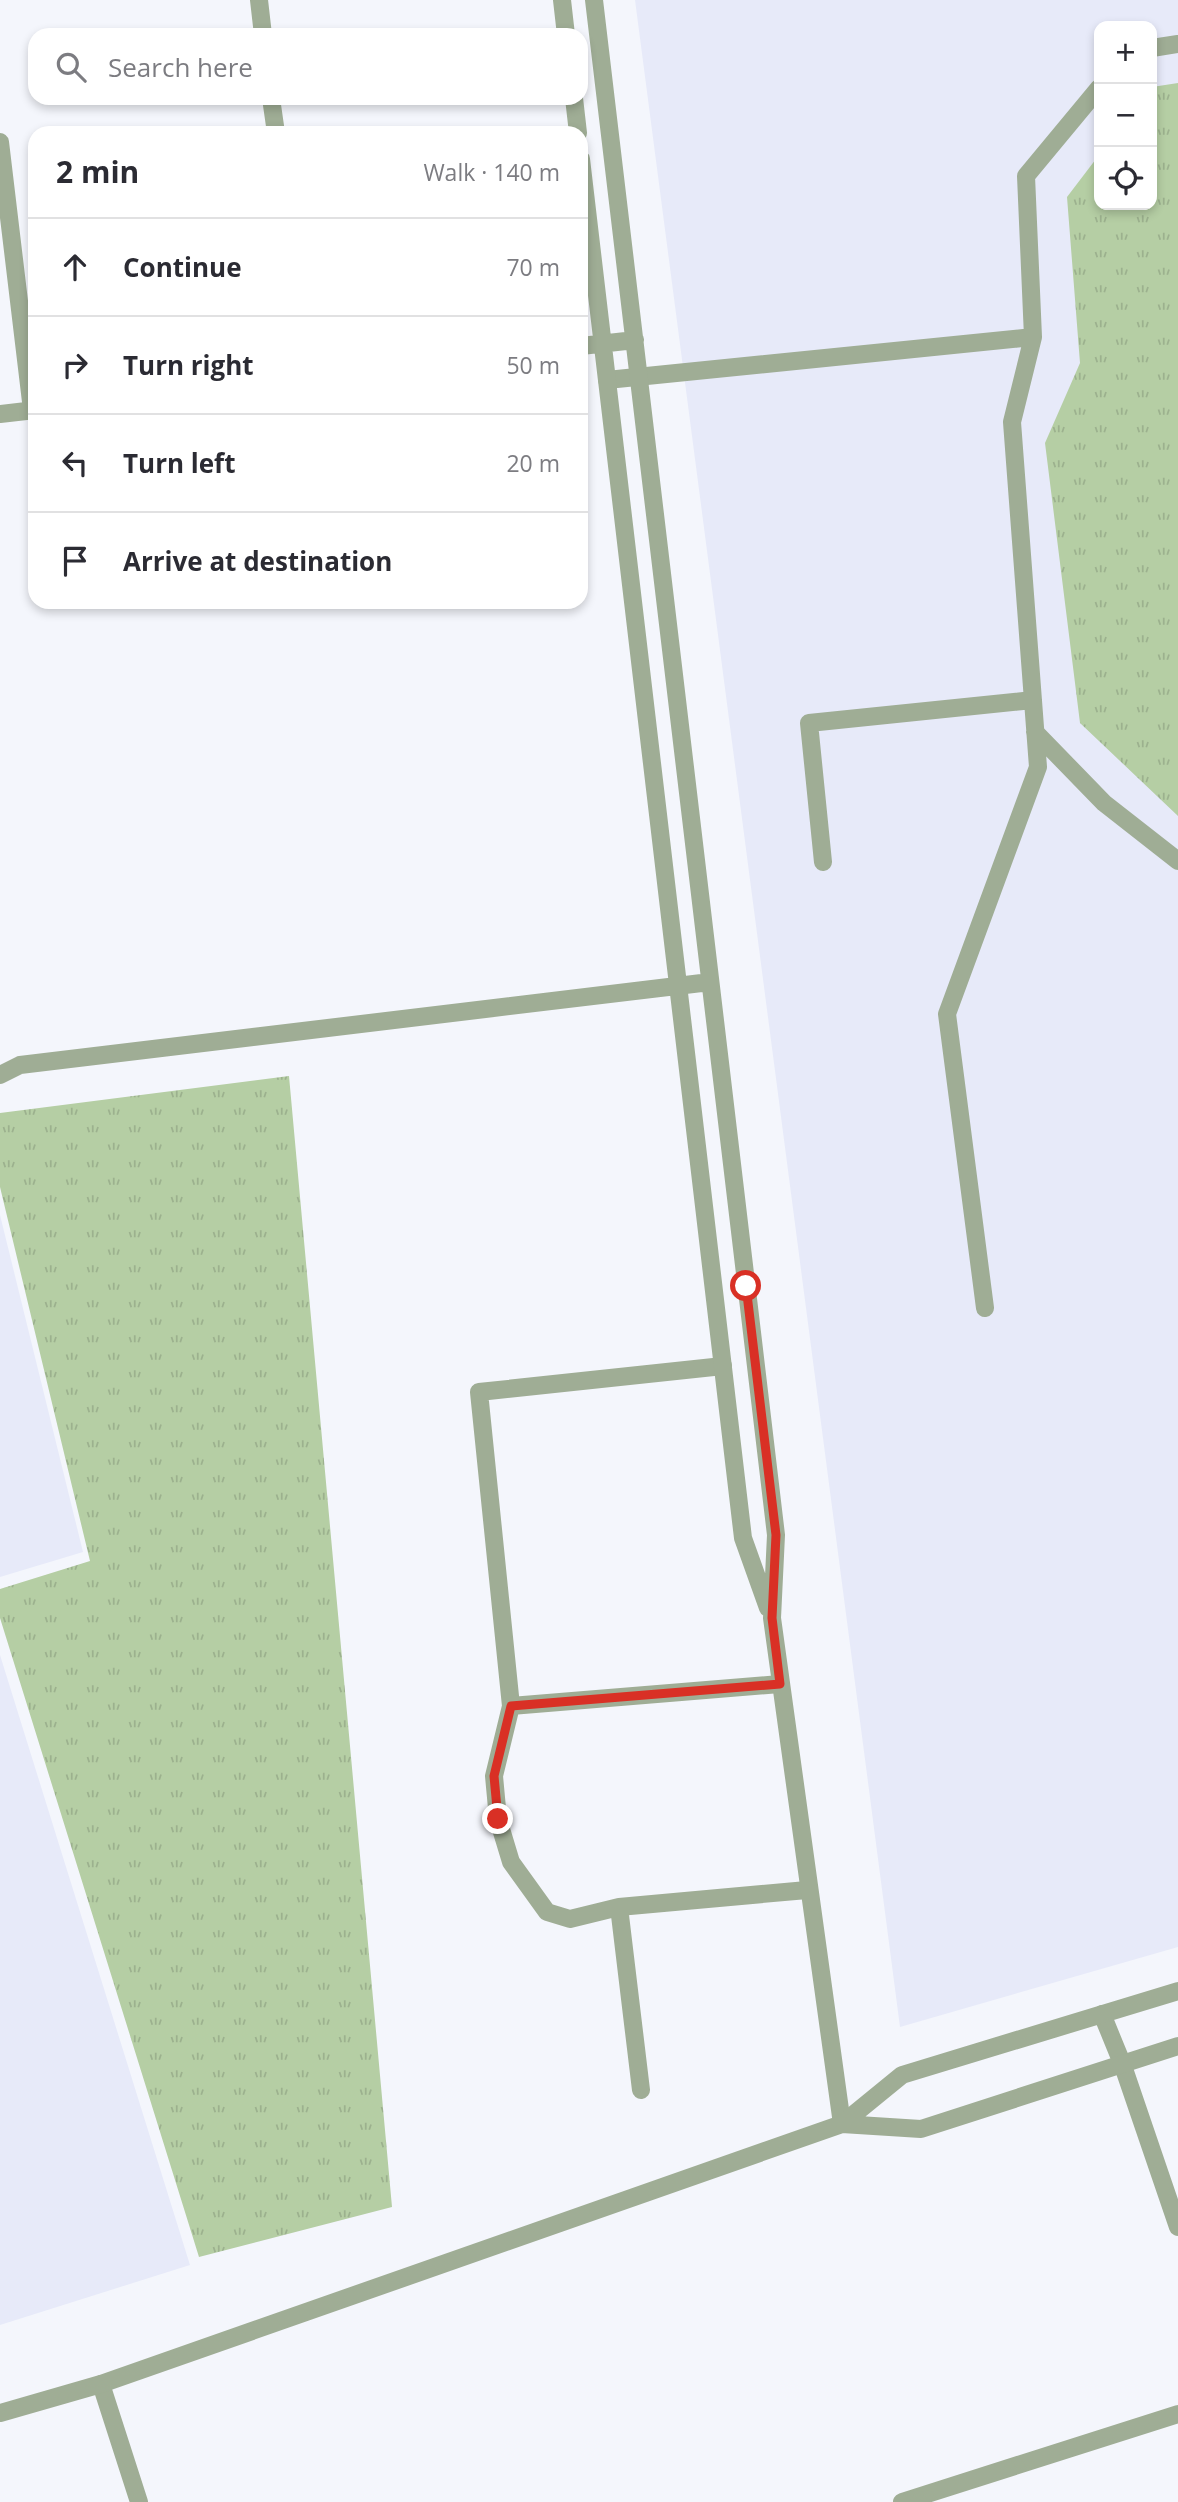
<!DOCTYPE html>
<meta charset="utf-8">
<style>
body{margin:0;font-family:"Open Sans",sans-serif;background:#f7f7f7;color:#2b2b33}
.controls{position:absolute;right:21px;top:21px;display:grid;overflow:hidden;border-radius:14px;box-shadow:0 4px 10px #0003}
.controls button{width:63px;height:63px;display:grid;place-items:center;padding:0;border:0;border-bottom:2px solid #e1e1e2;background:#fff;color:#2b2b33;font:35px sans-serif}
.stop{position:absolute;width:21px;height:21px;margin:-16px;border:5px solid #d93025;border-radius:50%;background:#fff}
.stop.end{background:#d93025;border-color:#fff;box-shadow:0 2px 7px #0008}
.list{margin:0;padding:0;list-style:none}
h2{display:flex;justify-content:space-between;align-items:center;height:91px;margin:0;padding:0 28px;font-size:30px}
h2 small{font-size:23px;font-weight:400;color:#7c7c81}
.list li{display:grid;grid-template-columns:46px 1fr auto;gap:21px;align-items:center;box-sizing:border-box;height:98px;padding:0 28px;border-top:2px solid #e1e1e2}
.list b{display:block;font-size:26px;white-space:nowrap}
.list em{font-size:23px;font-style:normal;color:#7c7c81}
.icon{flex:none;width:38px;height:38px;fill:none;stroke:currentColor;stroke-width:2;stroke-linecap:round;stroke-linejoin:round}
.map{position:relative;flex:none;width:1178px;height:2502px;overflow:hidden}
.search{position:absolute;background:#fff;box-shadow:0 4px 10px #0003;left:28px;top:28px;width:560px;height:77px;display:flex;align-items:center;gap:18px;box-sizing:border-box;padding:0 24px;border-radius:21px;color:#7c7c81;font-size:26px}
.panel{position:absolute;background:#fff;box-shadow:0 4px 10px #0003;left:28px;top:126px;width:560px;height:483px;border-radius:21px}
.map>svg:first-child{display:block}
</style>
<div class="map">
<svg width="1178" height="2502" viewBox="0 0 1178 2502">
<defs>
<pattern id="grass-tufts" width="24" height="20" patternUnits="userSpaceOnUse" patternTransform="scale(1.75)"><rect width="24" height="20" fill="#b5cea4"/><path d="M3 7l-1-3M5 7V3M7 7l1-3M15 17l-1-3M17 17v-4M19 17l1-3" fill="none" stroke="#9cb18e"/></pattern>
</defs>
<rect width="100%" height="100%" fill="#f4f6fc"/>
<path fill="#e7eaf9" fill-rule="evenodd" d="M 635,0 L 1178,0 L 1178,1947 L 900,2027 ZM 1099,26 L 1152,26 L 1152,205 L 1099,205 Z
M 0,1215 L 83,1552 L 0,1577 Z
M 0,1655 L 190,2265 L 0,2325 Z"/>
<path fill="url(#grass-tufts)" d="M 1178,83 L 1178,816 L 1080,723 L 1045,443 L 1080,363 L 1067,197 L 1099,155 L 1099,205 L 1152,205 L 1152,87 Z
M 289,1076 L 392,2207 L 199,2257 L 0,1618 L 0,1589 L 90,1561 L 0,1187 L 0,1113 Z"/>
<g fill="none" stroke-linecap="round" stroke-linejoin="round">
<path stroke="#9fad95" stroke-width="18" d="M 1152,48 L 1178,44
M 607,380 L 1033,337
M 1035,732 L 1104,803 L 1178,861
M 823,862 L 809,723 L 1033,700
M 985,1308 L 947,1014 L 1038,767 L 1012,422 L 1033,337 L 1026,176 L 1099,88
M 723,1366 L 479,1392 L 511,1706 L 780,1684
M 511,1706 L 494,1776 L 498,1819 L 511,1862 L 547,1912 L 570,1919 L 619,1907
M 641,2090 L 619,1907 L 807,1890"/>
<path stroke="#9fad95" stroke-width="18" d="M 259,0 L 263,35
M 562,0 L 566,35
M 594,0 L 776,1535 L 772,1618 L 842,2124
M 271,98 L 276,133
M 574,98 L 578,133
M 0,142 L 32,410
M 581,159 L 743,1538 L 768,1608
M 581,346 L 635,340
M 0,414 L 35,410
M 0,1075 L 20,1065 L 710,982
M 1102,2014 L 1122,2063 L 1178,2227
M 101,2384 L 139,2502
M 902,2502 L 1178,2414"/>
<path stroke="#9fad95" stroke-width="18" d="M 842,2124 L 921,2129 L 1178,2046
M 0,2413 L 101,2384 L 842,2124 L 902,2075 L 1178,1991"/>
</g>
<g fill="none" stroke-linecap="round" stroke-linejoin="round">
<path stroke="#d93025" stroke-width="9" d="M 498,1819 L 494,1776 L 511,1706 L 780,1684 L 772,1618 L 776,1535 L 746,1286"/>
</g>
</svg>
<div class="controls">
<button>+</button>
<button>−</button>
<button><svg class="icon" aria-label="locate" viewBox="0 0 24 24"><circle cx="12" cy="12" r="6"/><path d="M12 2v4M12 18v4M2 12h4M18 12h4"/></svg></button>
</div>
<div class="stop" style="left:746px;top:1286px"></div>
<div class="stop end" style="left:498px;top:1819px"></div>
<div class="search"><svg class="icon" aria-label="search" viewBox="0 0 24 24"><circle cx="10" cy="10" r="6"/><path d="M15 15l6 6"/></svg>Search here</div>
<section class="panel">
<h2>2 min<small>Walk · 140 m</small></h2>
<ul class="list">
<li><svg class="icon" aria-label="ahead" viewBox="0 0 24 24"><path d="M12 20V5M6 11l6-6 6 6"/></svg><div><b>Continue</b></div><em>70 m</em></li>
<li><svg class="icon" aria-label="right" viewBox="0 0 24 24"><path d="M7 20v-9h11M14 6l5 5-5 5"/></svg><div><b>Turn right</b></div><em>50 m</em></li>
<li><svg class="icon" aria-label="left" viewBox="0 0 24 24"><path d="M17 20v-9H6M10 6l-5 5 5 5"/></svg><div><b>Turn left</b></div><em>20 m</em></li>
<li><svg class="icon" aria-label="arrive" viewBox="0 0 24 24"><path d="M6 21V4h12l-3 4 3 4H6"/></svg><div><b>Arrive at destination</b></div></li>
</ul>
</section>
</div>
